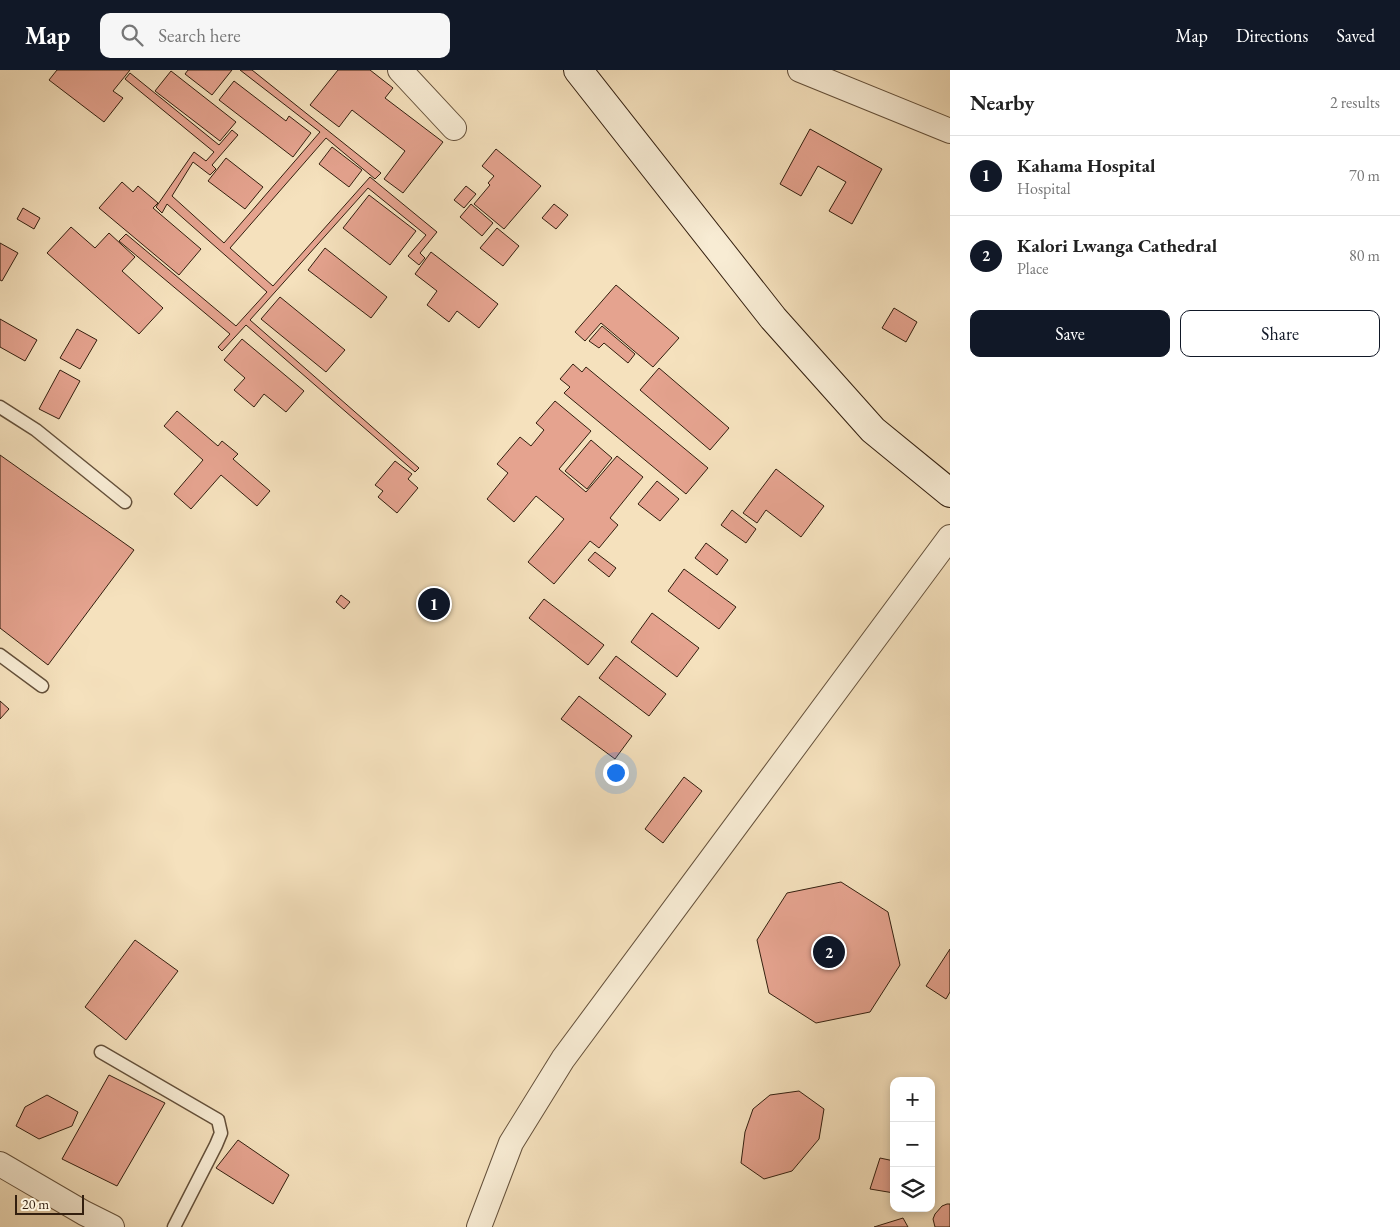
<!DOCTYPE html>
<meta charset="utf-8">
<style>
body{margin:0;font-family:"EB Garamond",serif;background:#f6f6f6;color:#222}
.controls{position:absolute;right:15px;bottom:15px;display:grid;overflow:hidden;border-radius:10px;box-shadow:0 2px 8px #0003}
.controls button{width:45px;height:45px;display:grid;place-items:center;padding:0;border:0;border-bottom:1px solid #e0e0e0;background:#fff;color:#222;font:25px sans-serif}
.scale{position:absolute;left:15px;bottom:12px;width:69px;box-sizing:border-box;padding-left:5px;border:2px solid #331f0f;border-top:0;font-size:14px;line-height:18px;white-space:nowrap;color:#331f0f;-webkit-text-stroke:4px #f8ecd4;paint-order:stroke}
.you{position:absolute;left:615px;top:702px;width:18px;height:18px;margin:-12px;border:4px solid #fff;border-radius:50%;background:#1a73e8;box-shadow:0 0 0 8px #1a73e833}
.badge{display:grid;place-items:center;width:32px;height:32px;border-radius:50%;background:#111827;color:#fff;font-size:16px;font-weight:700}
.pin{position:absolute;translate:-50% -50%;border:2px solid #fff;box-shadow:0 1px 5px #0006}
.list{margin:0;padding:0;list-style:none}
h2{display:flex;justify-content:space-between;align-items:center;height:65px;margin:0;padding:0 20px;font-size:21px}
h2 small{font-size:16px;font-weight:400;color:#767676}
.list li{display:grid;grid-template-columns:32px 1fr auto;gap:15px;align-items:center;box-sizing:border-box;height:80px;padding:0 20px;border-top:1px solid #e0e0e0}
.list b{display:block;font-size:19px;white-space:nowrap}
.list p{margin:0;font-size:16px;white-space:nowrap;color:#767676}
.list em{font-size:16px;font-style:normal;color:#767676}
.actions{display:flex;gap:10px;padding:15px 20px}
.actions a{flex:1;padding:11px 0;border:1px solid #111827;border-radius:10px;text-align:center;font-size:18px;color:#111827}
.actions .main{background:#111827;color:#fff}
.icon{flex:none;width:28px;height:28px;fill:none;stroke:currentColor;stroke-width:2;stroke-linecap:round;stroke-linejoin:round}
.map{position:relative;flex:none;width:950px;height:1157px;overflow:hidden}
header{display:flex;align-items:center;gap:30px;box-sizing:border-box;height:70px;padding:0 25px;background:#111827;color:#fff}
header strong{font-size:24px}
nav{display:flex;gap:28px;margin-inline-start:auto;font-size:18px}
.search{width:350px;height:45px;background:#f6f6f6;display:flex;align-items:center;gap:12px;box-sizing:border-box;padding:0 18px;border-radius:10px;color:#767676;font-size:19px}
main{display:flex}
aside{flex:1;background:#fff}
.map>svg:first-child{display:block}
</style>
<header>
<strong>Map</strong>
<div class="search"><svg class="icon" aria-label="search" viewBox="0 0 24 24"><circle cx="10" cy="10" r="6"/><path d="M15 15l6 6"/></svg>Search here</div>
<nav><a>Map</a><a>Directions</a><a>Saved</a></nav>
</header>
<main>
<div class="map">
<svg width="950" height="1157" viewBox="0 0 950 1157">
<rect width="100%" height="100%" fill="#f5e1bd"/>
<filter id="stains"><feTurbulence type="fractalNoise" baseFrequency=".004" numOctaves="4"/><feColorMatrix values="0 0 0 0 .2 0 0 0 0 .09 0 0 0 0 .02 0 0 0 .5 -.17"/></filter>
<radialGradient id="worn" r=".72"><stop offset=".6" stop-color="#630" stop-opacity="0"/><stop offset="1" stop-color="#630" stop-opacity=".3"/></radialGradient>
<path fill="#e5a38f" stroke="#331f0f" d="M 57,0 L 130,0 L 113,21 L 123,28 L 104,52 L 49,10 Z
M 188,0 L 232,0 L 212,25 L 185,4 Z
M 240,0 L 252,0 L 381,103 L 375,109 L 326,68 L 230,178 L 273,216 L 370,107 L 437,162 L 420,183 L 425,188 L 419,195 L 408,186 L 426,165 L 368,118 L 250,250 L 419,398 L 415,402 L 246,255 L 222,281 L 218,277 L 230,264 L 119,171 L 126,164 L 236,256 L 267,222 L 167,134 L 162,143 L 156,137 L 194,82 L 206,91 L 214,82 L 125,9 L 130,3 L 219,75 L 232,60 L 238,65 L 212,95 L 216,99 L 210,105 L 193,92 L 172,126 L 224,173 L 320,62 Z
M 338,0 L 370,0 L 393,18 L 385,28 L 443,72 L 403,123 L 384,109 L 405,81 L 352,40 L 339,57 L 310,35 Z
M 171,1 L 236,52 L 220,71 L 155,21 Z
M 234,11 L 286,51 L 289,46 L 311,63 L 293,87 L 219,30 Z
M 810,59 L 882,99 L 852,154 L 829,141 L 846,112 L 818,96 L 801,126 L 780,114 Z
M 332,77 L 362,100 L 349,117 L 319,94 Z
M 496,79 L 541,116 L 504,159 L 474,134 L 490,115 L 488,113 L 494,106 L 482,96 Z
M 226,88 L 263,117 L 245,139 L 208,111 Z
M 122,112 L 133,122 L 138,116 L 158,133 L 153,138 L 201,179 L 179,205 L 99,138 Z
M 466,116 L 476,124 L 464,138 L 454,130 Z
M 369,125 L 416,161 L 390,195 L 343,158 Z
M 471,134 L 493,153 L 482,166 L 460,147 Z
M 554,134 L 568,145 L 556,159 L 542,148 Z
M 23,138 L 40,148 L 34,159 L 17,149 Z
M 71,157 L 95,178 L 109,163 L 135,187 L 122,201 L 163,238 L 139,264 L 47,183 Z
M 497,158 L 519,176 L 503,196 L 480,178 Z
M 0,173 L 18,183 L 2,211 L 0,210 Z
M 325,178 L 387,227 L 371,248 L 308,200 Z
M 431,182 L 498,234 L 479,258 L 457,241 L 449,252 L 427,235 L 437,221 L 415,204 Z
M 616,215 L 679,268 L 653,297 L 601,253 L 585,271 L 575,262 Z
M 280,227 L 345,280 L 326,302 L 261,249 Z
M 894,238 L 917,252 L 906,272 L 882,258 Z
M 0,249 L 37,270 L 25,291 L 0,277 Z
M 602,256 L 635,284 L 628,293 L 604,273 L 599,278 L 589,271 Z
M 77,259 L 97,270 L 80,299 L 60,288 Z
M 242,269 L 304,321 L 286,342 L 264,324 L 254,337 L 234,320 L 245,308 L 224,290 Z
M 573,294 L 582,302 L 586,297 L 708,398 L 686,424 L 564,323 L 570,317 L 560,309 Z
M 659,298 L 729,358 L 710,380 L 640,320 Z
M 60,300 L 80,311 L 59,349 L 39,339 Z
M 555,331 L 591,361 L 559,399 L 586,422 L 617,386 L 643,407 L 610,448 L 618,455 L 599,478 L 590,471 L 554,514 L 528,492 L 564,449 L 536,426 L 514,452 L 487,429 L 508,403 L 497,394 L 520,367 L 531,376 L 544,360 L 536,353 Z
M 177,341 L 218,376 L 222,371 L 238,384 L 233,389 L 270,421 L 257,436 L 221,405 L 191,439 L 174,424 L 203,390 L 164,356 Z
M 591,370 L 612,388 L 587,419 L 565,401 Z
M 0,385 L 134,480 L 48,595 L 0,558 Z
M 395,391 L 412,404 L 408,409 L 418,418 L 397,443 L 378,427 L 383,421 L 375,415 Z
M 776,399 L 824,436 L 801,467 L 766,440 L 757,453 L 743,443 Z
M 657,411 L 679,429 L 660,451 L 638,434 Z
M 732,440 L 756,459 L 746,473 L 721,455 Z
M 706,473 L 728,490 L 717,505 L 695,488 Z
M 595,482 L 616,498 L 609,507 L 588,490 Z
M 684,499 L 736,537 L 719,559 L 668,521 Z
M 341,525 L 350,532 L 344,539 L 336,532 Z
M 544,529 L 604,575 L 588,595 L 529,548 Z
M 652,543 L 699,578 L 677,607 L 631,572 Z
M 616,586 L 666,624 L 649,646 L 599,608 Z
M 579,626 L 632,666 L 615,689 L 561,649 Z
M 0,631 L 9,639 L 0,649 Z
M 684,707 L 702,721 L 663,773 L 645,759 Z
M 841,812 L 888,842 L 900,895 L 870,942 L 816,953 L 769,923 L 757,870 L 787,823 Z
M 135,870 L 178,901 L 126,970 L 85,937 Z
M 950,879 L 950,922 L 946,929 L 926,916 Z
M 109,1005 L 165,1033 L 117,1116 L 62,1089 Z
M 799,1021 L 824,1039 L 819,1069 L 792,1101 L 764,1109 L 741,1093 L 745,1062 L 753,1039 L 770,1025 Z
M 47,1025 L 78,1042 L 72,1056 L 39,1069 L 16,1056 L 25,1037 Z
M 238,1070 L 289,1105 L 273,1134 L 216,1098 Z
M 880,1088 L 894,1091 L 894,1123 L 870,1119 Z
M 947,1134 L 950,1134 L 950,1157 L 935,1157 L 933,1149 L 935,1144 L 942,1136 Z
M 903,1148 L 908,1157 L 874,1157 Z"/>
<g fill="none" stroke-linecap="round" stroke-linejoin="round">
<g stroke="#64503a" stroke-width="15">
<path id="lane" d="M 0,337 L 36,360 L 125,432
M 0,585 L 42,616
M 101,982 L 218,1050 L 221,1063 L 216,1075 L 174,1157"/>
</g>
<g stroke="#64503a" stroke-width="26">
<path id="street" d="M 400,0 L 454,58
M 800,0 L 950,61
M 0,1094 L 84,1143 L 112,1157
M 479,1157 L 511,1073 L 563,989 L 950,467"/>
</g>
<g stroke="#331f0f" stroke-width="30">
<path id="secondary" d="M 578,0 L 773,248 L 873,360 L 950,423"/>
</g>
<use href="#lane" stroke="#f8ecd4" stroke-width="12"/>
<use href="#street" stroke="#f8ecd4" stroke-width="24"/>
<use href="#secondary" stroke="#f8ecd4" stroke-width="28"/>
</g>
<rect width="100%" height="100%" filter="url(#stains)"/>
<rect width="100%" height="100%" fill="url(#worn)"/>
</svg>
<div class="controls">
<button>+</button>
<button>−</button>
<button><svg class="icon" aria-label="layers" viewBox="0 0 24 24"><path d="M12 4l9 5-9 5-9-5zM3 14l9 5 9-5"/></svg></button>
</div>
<div class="scale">20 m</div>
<div class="you"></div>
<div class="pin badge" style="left:434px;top:534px">1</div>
<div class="pin badge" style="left:829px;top:882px">2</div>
</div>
<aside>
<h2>Nearby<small>2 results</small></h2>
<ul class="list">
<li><span class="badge">1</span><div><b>Kahama Hospital</b><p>Hospital</p></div><em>70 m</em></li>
<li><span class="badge">2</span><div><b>Kalori Lwanga Cathedral</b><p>Place</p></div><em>80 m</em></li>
</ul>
<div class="actions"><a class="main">Save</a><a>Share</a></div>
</aside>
</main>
